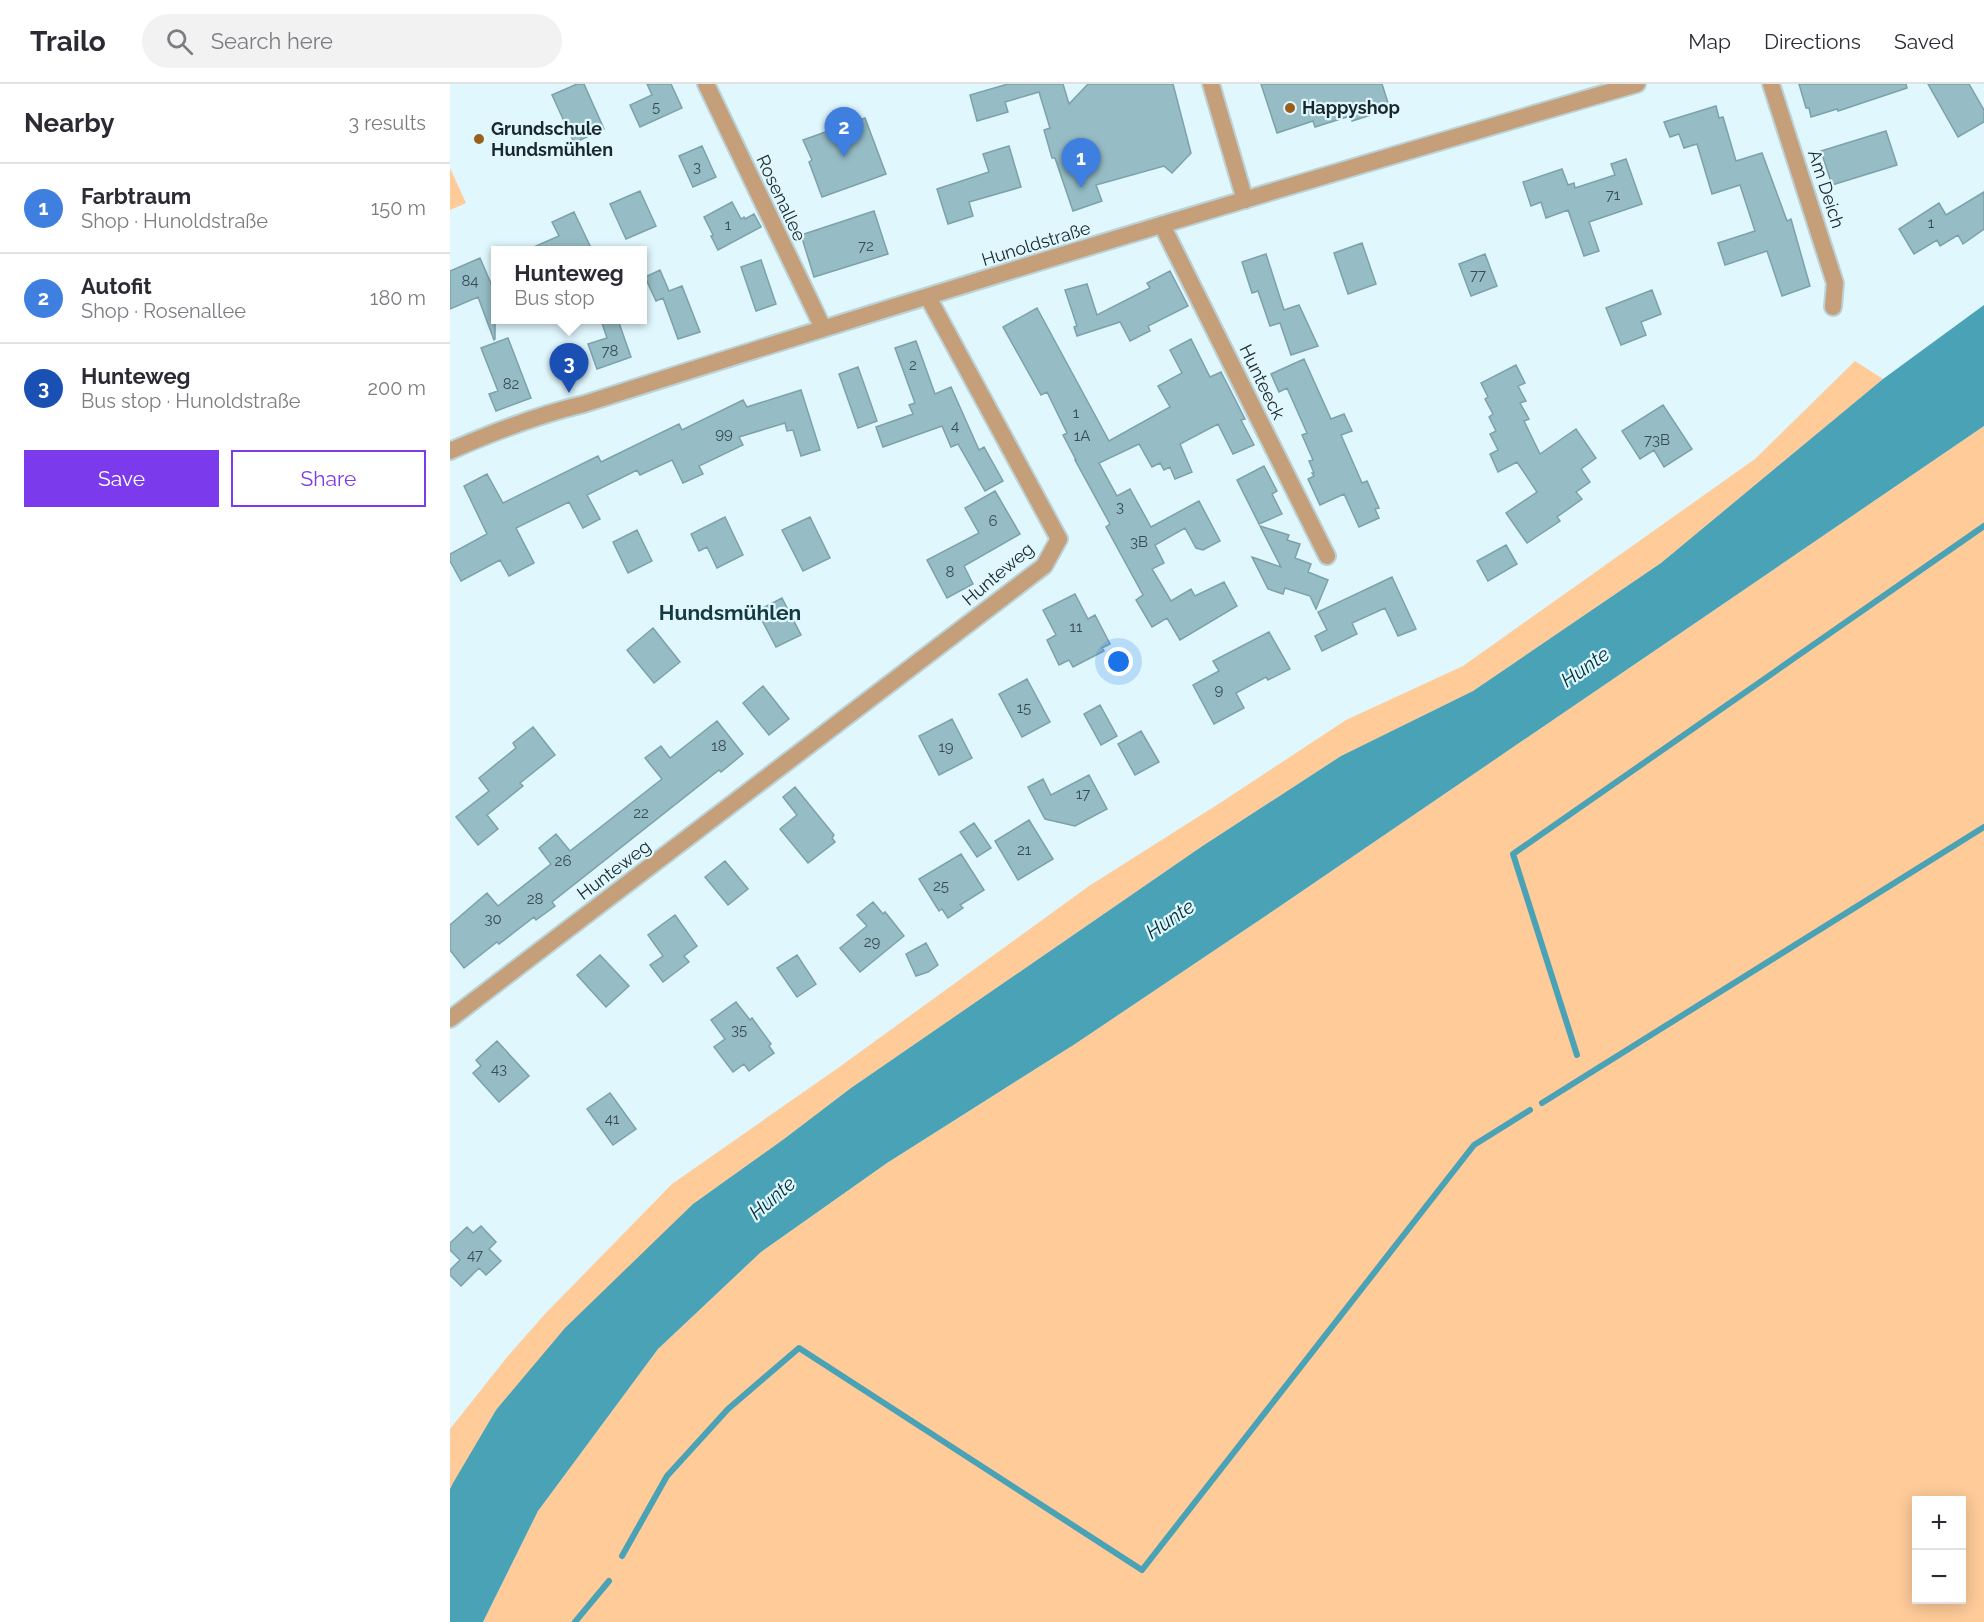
<!DOCTYPE html>
<meta charset="utf-8">
<style>
body{margin:0;font-family:Raleway,sans-serif;background:#f2f2f3;color:#2b2b33}
.controls{position:absolute;right:18px;bottom:18px;display:grid;overflow:hidden;border-radius:0px;box-shadow:0 3px 15px #0003}
.controls button{width:54px;height:54px;display:grid;place-items:center;padding:0;border:0;border-bottom:2px solid #e1e1e2;background:#fff;color:#2b2b33;font:30px sans-serif}
.you{position:absolute;left:669px;top:578px;width:21px;height:21px;margin:-15px;border:4px solid #fff;border-radius:50%;background:#1a73e8;box-shadow:0 0 0 9px #1a73e833}
.badge{display:grid;place-items:center;width:39px;height:39px;border-radius:50%;background:#7c3aed;color:#fff;font-size:20px;font-weight:700}
.pin{position:absolute;translate:-50% -50px;filter:drop-shadow(0 2px 3px #0008)}
.pin::after{content:'';position:absolute;top:32px;width:21px;height:18px;background:inherit;clip-path:polygon(0 0,100% 0,50% 100%)}
.popup{position:absolute;left:41px;top:162px;width:156px;height:78px;box-sizing:border-box;display:grid;place-content:center;border-radius:0px;background:#fff;filter:drop-shadow(0 2px 4px #0005);font-size:20px;white-space:nowrap;color:#7c7c81}
.popup b{font-size:22px;color:#2b2b33}
.popup::after{content:'';position:absolute;left:50%;top:100%;margin-left:-12px;border:12px solid transparent;border-top-color:#fff}
.list{margin:0;padding:0;list-style:none}
h2{display:flex;justify-content:space-between;align-items:center;height:78px;margin:0;padding:0 24px;font-size:26px}
h2 small{font-size:20px;font-weight:400;color:#7c7c81}
.list li{display:grid;grid-template-columns:39px 1fr auto;gap:18px;align-items:center;box-sizing:border-box;height:90px;padding:0 24px;border-top:2px solid #e1e1e2}
.list b{display:block;font-size:22px;white-space:nowrap}
.list p{margin:0;font-size:20px;white-space:nowrap;color:#7c7c81}
.list em{font-size:20px;font-style:normal;color:#7c7c81}
.actions{display:flex;gap:12px;padding:18px 24px}
.actions a{flex:1;padding:14px 0;border:2px solid #7c3aed;border-radius:0px;text-align:center;font-size:21px;color:#7c3aed}
.actions .main{background:#7c3aed;color:#fff}
.icon{flex:none;width:33px;height:33px;fill:none;stroke:currentColor;stroke-width:2;stroke-linecap:round;stroke-linejoin:round}
.map{position:relative;flex:none;width:1534px;height:1538px;overflow:hidden}
header{display:flex;align-items:center;gap:36px;box-sizing:border-box;height:84px;padding:0 30px;background:#fff;border-bottom:2px solid #e1e1e2}
header strong{font-size:28px}
nav{display:flex;gap:33px;margin-inline-start:auto;font-size:21px}
.search{width:420px;height:54px;background:#f2f2f3;display:flex;align-items:center;gap:15px;box-sizing:border-box;padding:0 21px;border-radius:33px;color:#7c7c81;font-size:22px}
main{display:flex}
aside{flex:1;background:#fff}
.map>svg:first-child{display:block}
</style>
<header>
<strong>Trailo</strong>
<div class="search"><svg class="icon" aria-label="search" viewBox="0 0 24 24"><circle cx="10" cy="10" r="6"/><path d="M15 15l6 6"/></svg>Search here</div>
<nav><a>Map</a><a>Directions</a><a>Saved</a></nav>
</header>
<main>
<aside>
<h2>Nearby<small>3 results</small></h2>
<ul class="list">
<li><span class="badge" style="background:#3f7fe0">1</span><div><b>Farbtraum</b><p>Shop · Hunoldstraße</p></div><em>150 m</em></li>
<li><span class="badge" style="background:#3f7fe0">2</span><div><b>Autofit</b><p>Shop · Rosenallee</p></div><em>180 m</em></li>
<li><span class="badge" style="background:#1a4fb4">3</span><div><b>Hunteweg</b><p>Bus stop · Hunoldstraße</p></div><em>200 m</em></li>
</ul>
<div class="actions"><a class="main">Save</a><a>Share</a></div>
</aside>
<div class="map">
<svg width="1534" height="1538" viewBox="0 0 1534 1538">
<rect width="100%" height="100%" fill="#dff7fd"/>
<path fill="#fecb99" fill-rule="evenodd" d="M 0,84 L 16,119 L 0,126 Z
M 1405,277 L 1433,295 L 1211,479 L 1023,607 L 891,672 L 751,763 L 401,1004 L 334,1055 L 243,1120 L 183,1180 L 46,1326 L 0,1405 L 0,1345 L 58,1272 L 94,1231 L 222,1100 L 388,984 L 639,802 L 770,719 L 896,636 L 1013,582 L 1305,375 Z
M 1534,342 L 1534,1538 L 33,1538 L 88,1427 L 208,1265 L 311,1168 L 437,1079 L 625,960 L 817,831 ZM 1466,1416 L 1512,1416 L 1512,1516 L 1466,1516 Z"/>
<path fill="#49a2b5" d="M 1534,221 L 1534,342 L 817,831 L 625,960 L 437,1079 L 311,1168 L 208,1265 L 88,1427 L 33,1538 L 0,1538 L 0,1405 L 3,1399 L 46,1326 L 115,1244 L 243,1120 L 334,1055 L 401,1004 L 751,763 L 891,672 L 1023,607 L 1211,479 L 1433,295 Z"/>
<g fill="none" stroke-linecap="round" stroke-linejoin="round">
<path stroke="#49a2b5" stroke-width="6" d="M 1127,971 L 1063,770 L 1534,442
M 1092,1019 L 1534,743
M 172,1472 L 217,1392 L 278,1325 L 349,1264 L 692,1486 L 1024,1061 L 1080,1026
M 125,1538 L 159,1497"/>
</g>
<path fill="#96bdc6" stroke="#7ca1ab" stroke-width="1.5" d="M 127,0 L 134,0 L 154,45 L 124,59 L 102,11 Z
M 197,0 L 221,0 L 232,24 L 190,43 L 180,21 L 202,11 Z
M 558,0 L 613,0 L 619,20 L 638,0 L 723,0 L 741,69 L 722,89 L 714,82 L 646,101 L 652,117 L 623,127 L 605,74 L 602,74 L 594,46 L 600,44 L 589,8 L 555,18 L 558,28 L 527,37 L 520,11 Z
M 811,0 L 932,0 L 940,25 L 902,37 L 900,32 L 865,43 L 863,37 L 827,49 Z
M 1349,0 L 1456,0 L 1457,4 L 1388,27 L 1387,25 L 1361,33 L 1359,24 L 1356,24 Z
M 1478,0 L 1519,0 L 1534,26 L 1534,38 L 1508,53 Z
M 1266,22 L 1269,34 L 1273,33 L 1286,77 L 1312,69 L 1337,137 L 1341,135 L 1360,202 L 1332,212 L 1317,167 L 1275,181 L 1268,159 L 1305,147 L 1290,101 L 1262,110 L 1247,60 L 1234,64 L 1229,50 L 1220,53 L 1214,38 Z
M 415,34 L 436,90 L 372,113 L 359,78 L 362,76 L 353,56 Z
M 1436,47 L 1447,81 L 1382,101 L 1371,67 Z
M 252,62 L 266,93 L 243,103 L 229,72 Z
M 559,62 L 571,103 L 519,118 L 523,132 L 498,140 L 487,105 L 539,88 L 533,70 Z
M 1176,75 L 1192,120 L 1139,138 L 1149,167 L 1134,172 L 1118,126 L 1096,134 L 1091,118 L 1081,122 L 1073,98 L 1112,85 L 1118,101 L 1124,99 L 1125,104 L 1165,91 L 1161,80 Z
M 190,107 L 206,142 L 176,155 L 160,120 Z
M 1534,108 L 1534,145 L 1513,160 L 1508,151 L 1490,162 L 1487,156 L 1464,170 L 1449,145 L 1489,119 L 1496,131 Z
M 282,118 L 291,135 L 294,133 L 295,135 L 304,130 L 311,143 L 268,166 L 261,152 L 263,151 L 254,133 Z
M 424,127 L 438,170 L 364,193 L 351,151 Z
M 124,128 L 142,166 L 77,166 L 109,152 L 102,138 Z
M 912,159 L 926,200 L 898,210 L 884,169 Z
M 816,170 L 834,226 L 849,221 L 868,262 L 841,271 L 830,239 L 820,242 L 808,207 L 802,209 L 792,178 Z
M 1035,170 L 1047,202 L 1021,212 L 1009,180 Z
M 30,174 L 45,209 L 45,255 L 44,256 L 28,213 L 0,225 L 0,187 Z
M 311,176 L 326,220 L 306,227 L 291,183 Z
M 210,186 L 219,207 L 232,202 L 250,248 L 228,255 L 213,214 L 206,217 L 195,193 Z
M 720,187 L 738,222 L 698,242 L 700,247 L 680,257 L 670,238 L 627,252 L 624,243 L 627,242 L 615,206 L 637,200 L 647,231 L 700,204 L 697,199 Z
M 1202,206 L 1211,230 L 1191,238 L 1196,251 L 1171,261 L 1156,224 Z
M 587,224 L 659,357 L 720,323 L 708,302 L 732,289 L 720,266 L 741,255 L 760,293 L 771,288 L 795,335 L 791,336 L 804,361 L 783,370 L 768,340 L 730,360 L 742,388 L 725,395 L 720,383 L 714,386 L 710,379 L 702,383 L 689,360 L 649,379 L 667,412 L 680,405 L 701,443 L 749,417 L 770,457 L 753,466 L 746,464 L 735,444 L 705,461 L 714,479 L 702,485 L 721,517 L 741,505 L 745,512 L 774,498 L 787,522 L 730,556 L 717,534 L 702,543 L 686,516 L 693,511 L 656,443 L 660,440 L 625,376 L 626,376 L 613,351 L 617,349 L 597,308 L 591,311 L 553,243 Z
M 151,236 L 168,236 L 181,273 L 147,285 L 138,260 L 157,254 Z
M 58,254 L 81,314 L 46,327 L 39,310 L 48,307 L 31,264 Z
M 466,257 L 485,310 L 501,303 L 529,366 L 534,363 L 553,397 L 535,407 L 508,360 L 501,363 L 492,342 L 433,363 L 426,343 L 463,330 L 459,321 L 465,319 L 445,264 Z
M 854,275 L 881,335 L 894,330 L 902,347 L 891,351 L 912,399 L 917,397 L 929,424 L 925,425 L 929,434 L 909,443 L 894,410 L 870,421 L 858,395 L 864,392 L 862,389 L 864,389 L 859,377 L 863,376 L 852,351 L 857,349 L 837,304 L 829,308 L 821,290 Z
M 1066,281 L 1075,299 L 1068,302 L 1076,317 L 1070,319 L 1079,335 L 1074,337 L 1090,370 L 1126,345 L 1146,374 L 1131,385 L 1140,398 L 1126,408 L 1132,415 L 1107,433 L 1110,437 L 1077,459 L 1056,429 L 1087,408 L 1067,378 L 1048,388 L 1040,370 L 1048,366 L 1040,350 L 1046,347 L 1039,333 L 1043,330 L 1035,315 L 1038,313 L 1031,299 Z
M 408,283 L 427,337 L 408,344 L 389,290 Z
M 351,306 L 370,366 L 351,372 L 343,346 L 337,347 L 335,339 L 289,353 L 293,361 L 249,382 L 253,390 L 233,399 L 222,376 L 190,391 L 187,386 L 137,411 L 150,435 L 133,444 L 119,418 L 66,444 L 84,479 L 59,492 L 50,476 L 11,497 L 0,477 L 0,470 L 37,450 L 14,402 L 37,390 L 53,419 L 148,372 L 151,378 L 229,340 L 232,346 L 293,316 L 297,323 Z
M 1213,321 L 1242,365 L 1214,383 L 1204,366 L 1190,375 L 1172,347 Z
M 814,382 L 827,407 L 822,410 L 832,430 L 809,440 L 787,396 Z
M 545,407 L 570,450 L 514,482 L 523,500 L 497,514 L 477,476 L 529,449 L 515,424 Z
M 275,433 L 293,471 L 267,484 L 257,463 L 249,467 L 241,450 Z
M 360,433 L 380,474 L 353,487 L 332,446 Z
M 810,442 L 839,451 L 837,456 L 850,460 L 845,474 L 861,480 L 858,488 L 878,496 L 866,525 L 860,512 L 835,504 L 833,510 L 818,505 L 802,473 L 831,483 Z
M 187,446 L 202,477 L 178,489 L 163,458 Z
M 1056,461 L 1067,480 L 1038,497 L 1027,477 Z
M 942,493 L 966,545 L 948,552 L 935,524 L 902,539 L 907,550 L 872,567 L 865,552 L 877,546 L 868,528 Z
M 625,510 L 638,535 L 645,531 L 660,560 L 652,564 L 654,567 L 623,583 L 619,576 L 609,581 L 597,556 L 606,551 L 593,526 Z
M 332,514 L 351,551 L 326,563 L 307,527 Z
M 203,544 L 230,578 L 204,599 L 177,566 Z
M 819,548 L 840,585 L 818,596 L 816,593 L 786,609 L 794,624 L 764,640 L 743,601 L 769,587 L 763,577 Z
M 577,595 L 600,638 L 572,653 L 549,610 Z
M 313,602 L 339,635 L 319,651 L 293,619 Z
M 650,621 L 667,652 L 651,661 L 634,630 Z
M 502,635 L 522,674 L 489,691 L 469,652 Z
M 267,637 L 293,670 L 271,688 L 269,686 L 102,818 L 105,822 L 86,836 L 84,833 L 49,860 L 47,858 L 14,884 L 0,866 L 0,841 L 37,809 L 48,822 L 101,780 L 89,764 L 106,750 L 120,767 L 212,695 L 195,674 L 211,662 L 220,674 Z
M 83,643 L 105,671 L 70,699 L 73,702 L 37,731 L 48,745 L 28,761 L 6,733 L 39,707 L 29,694 L 66,664 L 63,659 Z
M 691,647 L 709,678 L 685,691 L 668,660 Z
M 639,691 L 657,725 L 625,742 L 595,735 L 578,703 L 593,695 L 601,711 Z
M 345,703 L 384,751 L 382,754 L 385,758 L 358,779 L 330,745 L 347,731 L 333,713 Z
M 579,736 L 603,775 L 568,796 L 545,757 Z
M 524,739 L 541,764 L 527,773 L 510,748 Z
M 511,770 L 534,806 L 510,821 L 513,824 L 498,834 L 492,825 L 489,827 L 469,795 Z
M 275,777 L 298,805 L 278,821 L 255,793 Z
M 423,818 L 433,830 L 435,828 L 454,852 L 410,888 L 390,864 L 417,842 L 407,831 Z
M 225,831 L 247,862 L 234,872 L 239,878 L 213,898 L 200,881 L 213,872 L 198,851 Z
M 476,859 L 488,881 L 478,888 L 466,892 L 456,870 Z
M 150,871 L 179,902 L 156,923 L 127,891 Z
M 347,871 L 366,900 L 347,913 L 327,884 Z
M 286,918 L 300,936 L 302,934 L 321,960 L 319,962 L 324,969 L 299,987 L 294,980 L 283,988 L 264,963 L 275,955 L 261,936 Z
M 47,957 L 79,992 L 49,1018 L 23,989 L 31,982 L 26,976 Z
M 160,1009 L 186,1045 L 163,1061 L 137,1025 Z
M 31,1142 L 46,1158 L 39,1165 L 51,1177 L 36,1191 L 29,1184 L 11,1202 L 0,1191 L 0,1186 L 10,1176 L 0,1166 L 0,1159 L 17,1143 L 23,1149 Z"/>
<g fill="none" stroke-linecap="round" stroke-linejoin="round">
<g stroke="#bbd2d7" stroke-width="20">
<path id="minor" d="M 256,0 L 373,244
M 761,0 L 795,116
M 1321,0 L 1385,199 L 1383,223
M 712,141 L 877,472
M 0,935 L 594,482 L 609,455 L 478,213"/>
</g>
<g stroke="#bbd2d7" stroke-width="20">
<path id="tertiary" d="M 0,367 C 43,348 88,331 134,320 C 483,209 835,102 1187,0"/>
</g>
<use href="#minor" stroke="#c59f7a" stroke-width="16"/>
<use href="#tertiary" stroke="#c59f7a" stroke-width="16"/>
</g>
<g fill="#98601c" stroke="#dff7fd" stroke-width="2">
<circle cx="840" cy="24" r="6"/>
<circle cx="29" cy="55" r="6"/>
</g>
<g text-anchor="middle" stroke-width="4.5" stroke-linejoin="round" paint-order="stroke">
<g font-size="15" fill="#384d52">
<text x="206" y="28">5</text>
<text x="247" y="88">3</text>
<text x="1163" y="116">71</text>
<text x="1481" y="144">1</text>
<text x="278" y="146">1</text>
<text x="416" y="167">72</text>
<text x="1028" y="196">77</text>
<text x="20" y="202">84</text>
<text x="160" y="272">78</text>
<text x="463" y="286">2</text>
<text x="61" y="305">82</text>
<text x="626" y="334">1</text>
<text x="505" y="347">4</text>
<text x="274" y="355">99</text>
<text x="632" y="357">1A</text>
<text x="1207" y="361">73B</text>
<text x="670" y="428">3</text>
<text x="543" y="442">6</text>
<text x="689" y="463">3B</text>
<text x="500" y="493">8</text>
<text x="626" y="548">11</text>
<text x="769" y="611">9</text>
<text x="574" y="629">15</text>
<text x="269" y="667">18</text>
<text x="496" y="668">19</text>
<text x="633" y="715">17</text>
<text x="191" y="734">22</text>
<text x="574" y="771">21</text>
<text x="113" y="782">26</text>
<text x="491" y="807">25</text>
<text x="85" y="820">28</text>
<text x="43" y="840">30</text>
<text x="422" y="863">29</text>
<text x="289" y="951">35</text>
<text x="49" y="990">43</text>
<text x="162" y="1040">41</text>
<text x="25" y="1176">47</text>
</g>
<g font-size="18" font-weight="bold" fill="#19282c" stroke="#dff7fd" text-anchor="start">
<text x="852" y="30">Happyshop</text>
<text x="41" y="51">Grundschule<tspan x="41" dy="21">Hundsmühlen</tspan></text>
</g>
<g font-size="18" fill="#19282c" stroke="#dff7fd">
<text transform="translate(1376 105) rotate(72)" y="6">Am Deich</text>
<text transform="translate(331 114) rotate(65)" y="6">Rosenallee</text>
<text transform="translate(586 160) rotate(-17)" y="6">Hunoldstraße</text>
<text transform="translate(812 298) rotate(64)" y="6">Hunteeck</text>
<text transform="translate(548 490) rotate(-40)" y="6">Hunteweg</text>
<text transform="translate(164 786) rotate(-37)" y="6">Hunteweg</text>
</g>
<g font-size="20" font-style="italic" fill="#032f38" stroke="#dff7fd">
<text transform="translate(1135 583) rotate(-35)" y="7">Hunte</text>
<text transform="translate(720 835) rotate(-34)" y="7">Hunte</text>
<text transform="translate(322 1114) rotate(-41)" y="7">Hunte</text>
</g>
<g font-size="21" font-weight="bold" fill="#153a41" stroke="#dff7fd">
<text x="280" y="536">Hundsmühlen</text>
</g>
</g>
</svg>
<div class="controls">
<button>+</button>
<button>−</button>
</div>
<div class="you"></div>
<div class="pin badge" style="left:631px;top:104px;background:#3f7fe0">1</div>
<div class="pin badge" style="left:394px;top:73px;background:#3f7fe0">2</div>
<div class="pin badge" style="left:119px;top:309px;background:#1a4fb4">3</div>
<div class="popup"><b>Hunteweg</b>Bus stop</div>
</div>
</main>
